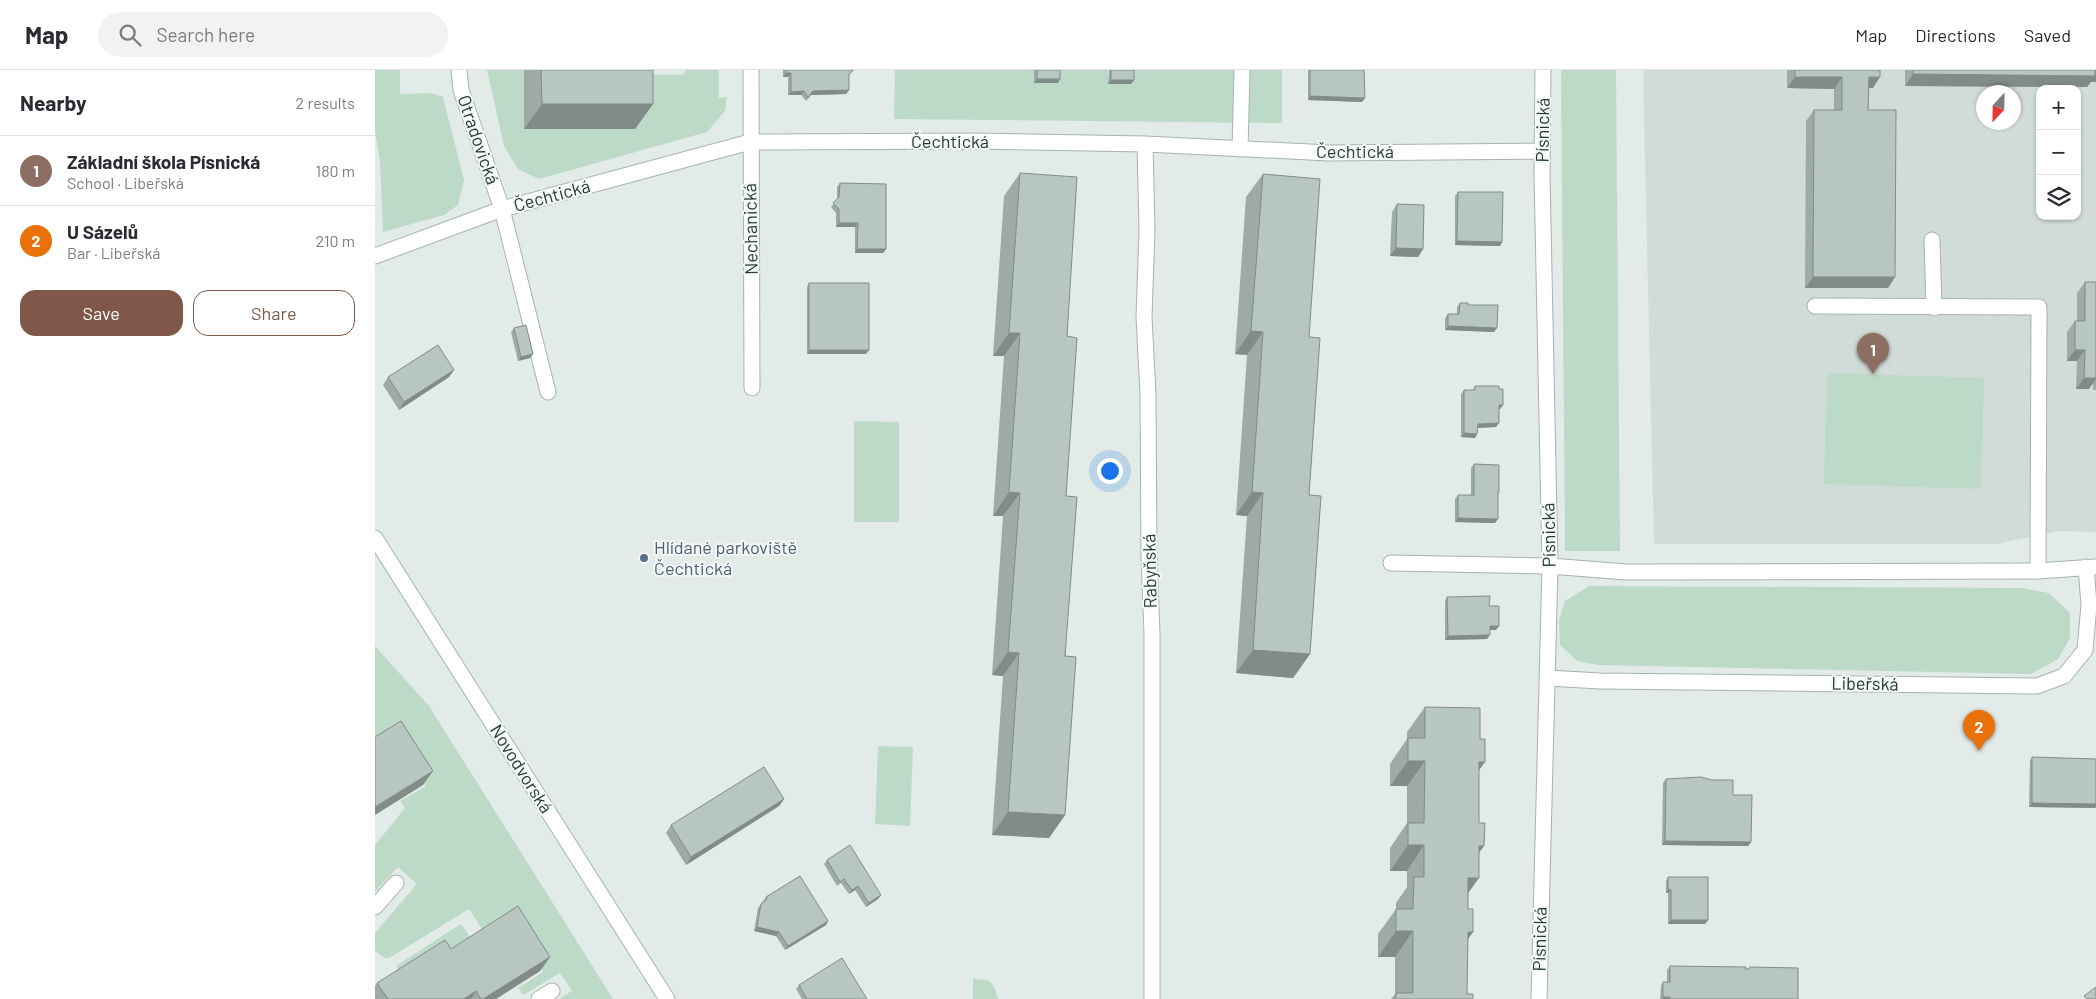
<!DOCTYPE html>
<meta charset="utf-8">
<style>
body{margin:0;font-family:Barlow,sans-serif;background:#f2f2f3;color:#2b2b33}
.controls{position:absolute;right:15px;top:15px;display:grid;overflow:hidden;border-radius:10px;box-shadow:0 1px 4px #0004}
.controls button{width:45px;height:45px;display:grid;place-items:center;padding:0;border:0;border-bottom:1px solid #e1e1e2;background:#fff;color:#2b2b33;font:25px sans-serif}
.compass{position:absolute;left:1601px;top:15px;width:45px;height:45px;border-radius:50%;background:#fff;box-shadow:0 1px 4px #0004;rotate:202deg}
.you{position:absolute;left:734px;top:400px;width:18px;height:18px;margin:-12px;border:4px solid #fff;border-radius:50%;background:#1a73e8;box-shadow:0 0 0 8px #1a73e833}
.badge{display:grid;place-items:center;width:32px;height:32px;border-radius:50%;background:#7f584a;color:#fff;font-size:16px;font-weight:700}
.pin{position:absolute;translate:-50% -41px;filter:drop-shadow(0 1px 2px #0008)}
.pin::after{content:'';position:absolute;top:26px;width:18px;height:15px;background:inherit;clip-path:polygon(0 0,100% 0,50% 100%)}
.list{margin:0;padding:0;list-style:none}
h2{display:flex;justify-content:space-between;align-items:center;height:65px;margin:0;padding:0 20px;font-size:21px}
h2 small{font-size:16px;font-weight:400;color:#7c7c81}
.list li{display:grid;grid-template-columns:32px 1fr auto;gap:15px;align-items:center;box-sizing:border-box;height:70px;padding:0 20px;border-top:1px solid #e1e1e2}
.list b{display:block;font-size:19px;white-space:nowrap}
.list p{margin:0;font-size:16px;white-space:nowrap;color:#7c7c81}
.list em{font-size:16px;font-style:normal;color:#7c7c81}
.actions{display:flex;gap:10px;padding:15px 20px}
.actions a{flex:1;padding:11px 0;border:1px solid #7f584a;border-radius:15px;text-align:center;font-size:18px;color:#7f584a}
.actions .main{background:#7f584a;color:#fff}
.icon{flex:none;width:28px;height:28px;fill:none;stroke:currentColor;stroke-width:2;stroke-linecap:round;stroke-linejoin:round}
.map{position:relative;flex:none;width:1721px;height:929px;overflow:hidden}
header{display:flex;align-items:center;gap:30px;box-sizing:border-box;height:70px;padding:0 25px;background:#fff;border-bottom:1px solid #e1e1e2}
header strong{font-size:24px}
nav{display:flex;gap:28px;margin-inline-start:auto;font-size:18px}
.search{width:350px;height:45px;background:#f2f2f3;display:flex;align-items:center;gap:12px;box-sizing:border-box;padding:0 18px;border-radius:28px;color:#7c7c81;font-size:19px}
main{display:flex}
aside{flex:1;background:#fff}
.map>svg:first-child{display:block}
</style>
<header>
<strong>Map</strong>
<div class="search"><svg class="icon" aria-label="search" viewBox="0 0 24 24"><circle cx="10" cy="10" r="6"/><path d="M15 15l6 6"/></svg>Search here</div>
<nav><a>Map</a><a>Directions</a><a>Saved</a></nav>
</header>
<main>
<aside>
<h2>Nearby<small>2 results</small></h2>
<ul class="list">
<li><span class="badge" style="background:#8d6e63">1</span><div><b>Základní škola Písnická</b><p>School · Libeřská</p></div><em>180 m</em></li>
<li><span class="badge" style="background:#e8710a">2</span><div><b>U Sázelů</b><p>Bar · Libeřská</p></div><em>210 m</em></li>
</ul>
<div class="actions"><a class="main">Save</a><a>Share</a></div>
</aside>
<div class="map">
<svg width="1721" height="929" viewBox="0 0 1721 929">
<rect width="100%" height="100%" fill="#e2ebe8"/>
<path fill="#d1dbd7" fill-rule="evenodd" d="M 1270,0 L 1721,0 L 1721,462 L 1684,461 L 1621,474 L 1279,474 L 1268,4 ZM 1665,19 L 1702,19 L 1702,146 L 1665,146 ZM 1608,22 L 1638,22 L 1638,52 L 1608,52 Z"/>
<path fill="#bddac8" d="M 0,0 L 25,0 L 25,24 L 57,23 L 68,27 L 89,110 L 83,135 L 69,145 L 8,162 L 5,91 L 0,63 Z
M 112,0 L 149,0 L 149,59 L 262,4 L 308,5 L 311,0 L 344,0 L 344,28 L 352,27 L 350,41 L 332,62 L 164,109 L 143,99 L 129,76 Z
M 520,0 L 659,0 L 659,13 L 682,13 L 682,0 L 733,0 L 733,14 L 756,0 L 907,0 L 907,53 L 519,49 Z
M 1186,0 L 1241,0 L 1245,481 L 1190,481 Z
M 1452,303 L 1609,308 L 1606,419 L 1449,414 Z
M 479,351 L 524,352 L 524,452 L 479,452 Z
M 1214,516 L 1647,518 L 1674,523 L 1695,543 L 1695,568 L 1683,589 L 1656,604 L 1223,595 L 1202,591 L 1185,575 L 1184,550 L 1190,531 Z
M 0,576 L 54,636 L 238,929 L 184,929 L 197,921 L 185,903 L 148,925 L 143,918 L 168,902 L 134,847 L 109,862 L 94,839 L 14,888 L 10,888 L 0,881 L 0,863 L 42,814 L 23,797 L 0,822 L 0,775 L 30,738 L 25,731 L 51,716 L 16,661 L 0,671 Z
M 503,676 L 538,677 L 535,756 L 500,754 Z
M 84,855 L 87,855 L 97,870 L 25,903 L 21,896 Z
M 598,909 C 617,910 618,911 623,929 L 598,929 Z"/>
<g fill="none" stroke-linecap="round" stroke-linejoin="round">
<g stroke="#a5b3af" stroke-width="17">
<path id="lane" d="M 865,79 L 867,0
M 127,139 L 173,322
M 1557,170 L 1559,238
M 1440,236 L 1664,237 L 1663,501
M 1016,493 L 1175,496
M 0,837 L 21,813
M 164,929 L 177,921"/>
</g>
<g stroke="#a5b3af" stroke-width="17">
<path id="street" d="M 84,0 L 86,20 L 127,139
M 376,0 L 377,318
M 770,74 L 772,160 L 769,247 L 773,324 L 774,486 L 777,564 L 777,929
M 0,186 L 127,139 L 375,72 L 603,71 L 770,74 L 954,83 L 1167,81
M 1175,496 L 1251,502 L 1663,501 L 1720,497
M 1172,608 L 1226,611 L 1662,616 L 1689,606 L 1710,580 L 1714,535 L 1711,497
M 1164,929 L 1175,496 L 1167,104 L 1168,0"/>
</g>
<g stroke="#a2b6b0" stroke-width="17">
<path id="secondary" d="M 0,468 L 292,929"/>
</g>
<use href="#lane" stroke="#fff" stroke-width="15"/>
<use href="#street" stroke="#fff" stroke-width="15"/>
<use href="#secondary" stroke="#fff" stroke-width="15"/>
</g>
<path fill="#9eaaa6" d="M 149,0 L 278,0 L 278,34 L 260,59 L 149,59 Z
M 408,0 L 479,0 L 474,5 L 474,20 L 471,24 L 436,25 L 431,31 L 426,25 L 413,25 L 413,7 L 408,7 Z
M 659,0 L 685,0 L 685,9 L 683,13 L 659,13 Z
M 734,0 L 759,0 L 759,10 L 756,14 L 733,14 Z
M 933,0 L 989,0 L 987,32 L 933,30 Z
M 1412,0 L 1505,0 L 1498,18 L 1494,18 L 1493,40 L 1513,218 L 1430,218 L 1431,51 L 1439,40 L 1459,40 L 1459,19 L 1412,18 Z
M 1530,0 L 1721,0 L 1716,12 L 1712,17 L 1530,16 Z
M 645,103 L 692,266 L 691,426 L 690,745 L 674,768 L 617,765 L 628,606 L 617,605 L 628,446 L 618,446 L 629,286 L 618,286 L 629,126 Z
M 888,104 L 934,267 L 935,584 L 918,608 L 861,603 L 872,446 L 861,445 L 872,285 L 860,284 L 871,127 Z
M 465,113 L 511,179 L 508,183 L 480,183 L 480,157 L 461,157 L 461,143 L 456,137 L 462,130 L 462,117 Z
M 1083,122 L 1127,172 L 1125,176 L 1080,175 L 1080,126 Z
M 1022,134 L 1048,179 L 1043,187 L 1015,186 L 1017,142 Z
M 1710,212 L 1721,212 L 1721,320 L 1718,320 L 1718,313 L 1714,319 L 1701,319 L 1702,291 L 1692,291 L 1692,262 L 1700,251 L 1702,251 L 1702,223 Z
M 434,213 L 491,284 L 432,284 L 432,217 Z
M 1085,233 L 1093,235 L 1119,262 L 1070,260 L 1070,248 L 1073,244 L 1082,244 L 1082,237 Z
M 139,258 L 158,284 L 155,288 L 143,291 L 136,262 Z
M 79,300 L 74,307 L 24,340 L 8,315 L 13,307 Z
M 1100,316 L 1128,335 L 1125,339 L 1124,339 L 1121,357 L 1103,358 L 1100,368 L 1086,367 L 1086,324 L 1089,320 L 1098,320 Z
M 1099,394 L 1124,422 L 1123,425 L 1120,453 L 1080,452 L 1080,429 L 1083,425 L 1096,425 L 1096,398 Z
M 1072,527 L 1114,536 L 1121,560 L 1115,560 L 1112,569 L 1070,570 L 1070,531 Z
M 1050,637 L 1104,699 L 1104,783 L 1093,823 L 1093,839 L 1098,862 L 1093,869 L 1092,924 L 1098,929 L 1016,929 L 1020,924 L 1020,887 L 1003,887 L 1003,864 L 1021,839 L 1021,833 L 1032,817 L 1032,801 L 1015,801 L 1015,778 L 1032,753 L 1032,716 L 1015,716 L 1015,694 L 1032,669 L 1032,662 Z
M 1657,687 L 1721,689 L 1721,737 L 1720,738 L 1654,737 L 1655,691 Z
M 1291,709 L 1358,725 L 1376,772 L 1373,776 L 1287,775 L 1288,713 Z
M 409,729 L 404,736 L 311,795 L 291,763 L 296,755 Z
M 452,790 L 503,829 L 491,837 L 480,820 L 474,824 L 466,813 L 462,816 L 449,794 Z
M 1293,807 L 1330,854 L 1293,854 L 1293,823 L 1291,823 L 1291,811 Z
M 391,827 L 453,851 L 451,855 L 410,880 L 401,866 L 379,861 L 383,838 Z
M 76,879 L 175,887 L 165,901 L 121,929 L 0,929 L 0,916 L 2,913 Z
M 1295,896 L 1373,899 L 1375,897 L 1423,929 L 1285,929 L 1286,916 L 1288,912 L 1292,912 L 1292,900 Z
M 424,915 L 492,929 L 427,929 L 421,919 Z"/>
<path fill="#818b87" d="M 1721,1 L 1721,12 L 1716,12 L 1712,17 L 1530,16 L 1538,4 Z
M 411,3 L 416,3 L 413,7 L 408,7 Z
M 1420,7 L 1467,7 L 1459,19 L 1412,18 Z
M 1494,7 L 1505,7 L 1498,18 L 1486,18 Z
M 662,9 L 685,9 L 683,13 L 659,13 Z
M 736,10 L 759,10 L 756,14 L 733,14 Z
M 474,20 L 471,24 L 436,25 L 431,31 L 438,21 Z
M 429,21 L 426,25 L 413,25 L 416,22 Z
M 935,26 L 990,28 L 987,32 L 933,30 Z
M 167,34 L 278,34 L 260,59 L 149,59 Z
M 464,153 L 483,153 L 480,157 L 461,157 Z
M 1082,171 L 1127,172 L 1125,176 L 1080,175 Z
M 1021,178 L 1048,179 L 1043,187 L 1015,186 Z
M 482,179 L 511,179 L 508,183 L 480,183 Z
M 1438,207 L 1520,207 L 1513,218 L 1430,218 Z
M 1073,256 L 1122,258 L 1119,262 L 1070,260 Z
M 876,261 L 888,262 L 872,285 L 860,284 Z
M 634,263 L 645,263 L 629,286 L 618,286 Z
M 434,280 L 494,280 L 491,284 L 432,284 Z
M 1700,280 L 1710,280 L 1702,291 L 1692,291 Z
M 158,284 L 155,288 L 143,291 L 146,287 Z
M 79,300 L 74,307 L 24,340 L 29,332 Z
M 1721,304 L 1721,309 L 1714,319 L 1701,319 L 1709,308 Z
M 1124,335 L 1128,335 L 1125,339 L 1121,339 Z
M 1124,353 L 1121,357 L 1100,358 L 1103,354 Z
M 1089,363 L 1102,364 L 1100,368 L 1086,367 Z
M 634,422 L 645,423 L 628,446 L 618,446 Z
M 877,422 L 888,423 L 872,446 L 861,445 Z
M 1083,448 L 1123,449 L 1120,453 L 1080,452 Z
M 1115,556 L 1124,556 L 1121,560 L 1112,560 Z
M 1115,565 L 1112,569 L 1070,570 L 1073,566 Z
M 878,580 L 935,584 L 918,608 L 861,603 Z
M 633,582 L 644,583 L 628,606 L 617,605 Z
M 1033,691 L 1050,691 L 1032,716 L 1015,716 Z
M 1104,692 L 1110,692 L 1092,717 Z
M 58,701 L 48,715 L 0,745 L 0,737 Z
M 409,729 L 404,736 L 311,795 L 316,787 Z
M 1657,733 L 1721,734 L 1721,737 L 1720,738 L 1654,737 Z
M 633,742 L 690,745 L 674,768 L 617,765 Z
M 1290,771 L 1376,772 L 1373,776 L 1287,775 Z
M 1033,775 L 1049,775 L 1032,801 L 1015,801 Z
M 1104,776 L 1109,776 L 1091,801 Z
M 1093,808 L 1104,808 L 1086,833 Z
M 483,816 L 480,820 L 474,824 L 477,820 Z
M 1293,819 L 1296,820 L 1293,823 L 1291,823 Z
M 506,825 L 503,829 L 491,837 L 494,833 Z
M 1296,850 L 1333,850 L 1330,854 L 1293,854 Z
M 453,851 L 451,855 L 410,880 L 413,876 Z
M 382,857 L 404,862 L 401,866 L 379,861 Z
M 1021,861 L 1038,861 L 1020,887 L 1003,887 Z
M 1093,862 L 1098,862 L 1080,887 Z
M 175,887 L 165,901 L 121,929 L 108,929 Z
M 101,921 L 96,929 L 89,929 Z
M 1288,927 L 1295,927 L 1293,929 L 1287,929 Z"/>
<path fill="#b8c6c1" stroke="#818b87" d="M 166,0 L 278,0 L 278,34 L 167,34 Z
M 411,0 L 478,0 L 474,4 L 474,20 L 438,21 L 433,27 L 429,21 L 416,22 L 416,3 L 411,3 Z
M 662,0 L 685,0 L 685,9 L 662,9 Z
M 736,0 L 759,0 L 759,10 L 736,10 Z
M 935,0 L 989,0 L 990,28 L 935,26 Z
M 1420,0 L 1505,0 L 1505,7 L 1494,7 L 1493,40 L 1521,40 L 1520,207 L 1438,207 L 1439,40 L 1467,40 L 1467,7 L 1420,7 Z
M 1538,0 L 1721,0 L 1721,1 L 1720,1 L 1720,6 L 1538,4 Z
M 645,103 L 702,107 L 692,266 L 702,268 L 691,426 L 702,427 L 690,586 L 701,587 L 690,745 L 633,742 L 644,583 L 633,582 L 645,423 L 634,422 L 645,263 L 634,263 Z
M 888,104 L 945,109 L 934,267 L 945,268 L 934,425 L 946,426 L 935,584 L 878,580 L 888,423 L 877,422 L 888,262 L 876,261 Z
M 465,113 L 511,114 L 511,179 L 482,179 L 483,153 L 464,153 L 464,139 L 458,133 L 464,127 Z
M 1083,122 L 1128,122 L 1127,172 L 1082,171 Z
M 1022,134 L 1049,135 L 1048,179 L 1021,178 Z
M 1710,212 L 1721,212 L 1721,308 L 1709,308 L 1710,280 L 1700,280 L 1700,251 L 1710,251 Z
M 434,213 L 494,213 L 494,280 L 434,280 Z
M 1085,233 L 1093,233 L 1093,235 L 1123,235 L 1122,258 L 1073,256 L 1073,244 L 1084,244 Z
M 151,255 L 158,284 L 146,287 L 139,258 Z
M 63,275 L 79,300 L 29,332 L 13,307 Z
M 1100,316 L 1124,316 L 1124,319 L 1128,319 L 1128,335 L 1124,335 L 1124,353 L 1103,354 L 1102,364 L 1089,363 L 1089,320 L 1100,320 Z
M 1099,394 L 1124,395 L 1124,422 L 1123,422 L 1123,449 L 1083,448 L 1083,425 L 1099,425 Z
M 1115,526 L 1114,536 L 1124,536 L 1124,556 L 1115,556 L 1115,565 L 1073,566 L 1072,527 Z
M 1050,637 L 1105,638 L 1105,669 L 1110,669 L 1110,692 L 1104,692 L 1104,753 L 1110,753 L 1109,776 L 1104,776 L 1104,808 L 1093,808 L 1093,839 L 1098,839 L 1098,862 L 1093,862 L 1092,924 L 1098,924 L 1098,929 L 1021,929 L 1021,923 L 1038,923 L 1038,861 L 1021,861 L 1021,839 L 1038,839 L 1039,807 L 1049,807 L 1049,775 L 1033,775 L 1033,753 L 1049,753 L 1050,691 L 1033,691 L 1033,668 L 1050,668 Z
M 26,651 L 58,701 L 0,737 L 0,667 Z
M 1657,687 L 1721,689 L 1721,734 L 1657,733 Z
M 389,697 L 409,729 L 316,787 L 296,755 Z
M 1326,707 L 1337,710 L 1358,710 L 1358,725 L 1377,725 L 1376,772 L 1290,771 L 1291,709 Z
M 475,775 L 506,825 L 494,833 L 483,816 L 477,820 L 469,809 L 465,812 L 452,790 Z
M 425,806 L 453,851 L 413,876 L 404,862 L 382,857 L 386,834 L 392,829 L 391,827 Z
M 1293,807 L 1333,807 L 1333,850 L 1296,850 L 1296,820 L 1293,819 Z
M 143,836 L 175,887 L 108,929 L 106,929 L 101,921 L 89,929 L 13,929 L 2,913 L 70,870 L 76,879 Z
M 467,888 L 492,929 L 432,929 L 424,915 Z
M 1295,896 L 1371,897 L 1370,899 L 1374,899 L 1375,897 L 1423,898 L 1423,929 L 1295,929 L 1295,927 L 1288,927 L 1288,912 L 1295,912 Z
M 1721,917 L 1721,929 L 1712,929 L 1709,926 Z"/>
<circle fill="#5c6f8a" stroke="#f3f8f6" stroke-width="2" cx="269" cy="488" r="5"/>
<g text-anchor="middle" stroke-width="4" stroke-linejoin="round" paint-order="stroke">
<g font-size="18" fill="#243b36" stroke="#f3f8f6">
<text transform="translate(1168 60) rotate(-89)" y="6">Písnická</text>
<text transform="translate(103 70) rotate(71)" y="6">Otradovická</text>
<text x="575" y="78">Čechtická</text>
<text x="980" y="88">Čechtická</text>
<text transform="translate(177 126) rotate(-15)" y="6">Čechtická</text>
<text transform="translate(376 159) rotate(-91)" y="6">Nechanická</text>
<text transform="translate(1174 465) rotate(-91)" y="6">Písnická</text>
<text transform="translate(775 501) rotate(-91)" y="6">Rabyňská</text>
<text transform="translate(1490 614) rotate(1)" y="6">Libeřská</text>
<text transform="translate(146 699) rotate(58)" y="6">Novodvorská</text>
<text transform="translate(1165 869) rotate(-89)" y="6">Písnická</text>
</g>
<g font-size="18" fill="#4e5e75" stroke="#f3f8f6" text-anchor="start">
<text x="279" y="484">Hlídané parkoviště<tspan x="279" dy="21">Čechtická</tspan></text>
</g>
</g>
</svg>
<div class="controls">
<button>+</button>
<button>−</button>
<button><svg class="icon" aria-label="layers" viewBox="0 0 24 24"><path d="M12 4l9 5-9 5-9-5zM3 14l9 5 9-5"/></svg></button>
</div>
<svg class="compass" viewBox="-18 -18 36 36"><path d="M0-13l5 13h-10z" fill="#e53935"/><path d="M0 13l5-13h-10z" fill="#7c7c81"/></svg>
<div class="you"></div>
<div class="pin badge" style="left:1498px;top:304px;background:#8d6e63">1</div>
<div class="pin badge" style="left:1604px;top:681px;background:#e8710a">2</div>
</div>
</main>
